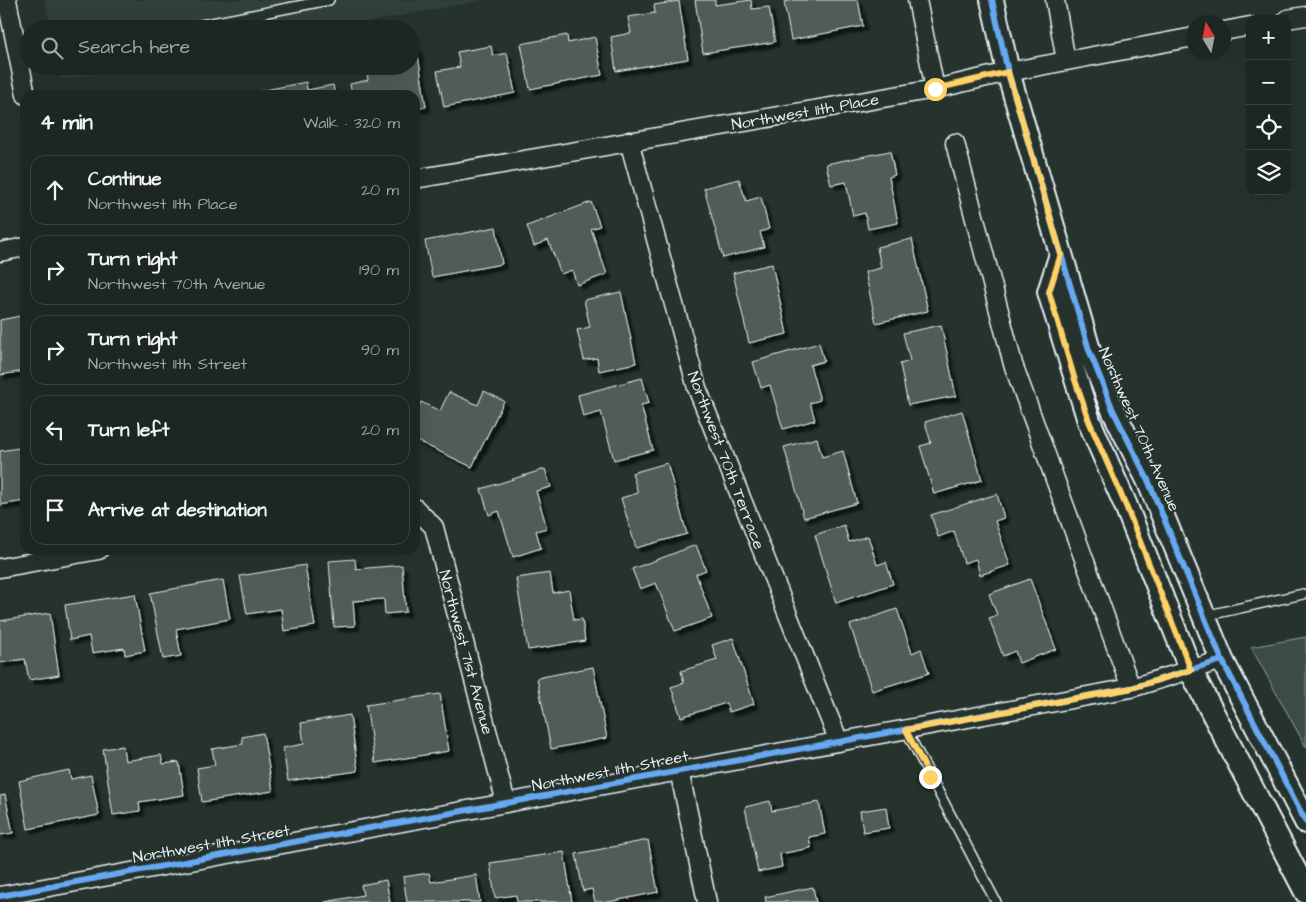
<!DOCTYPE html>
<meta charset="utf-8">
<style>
body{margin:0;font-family:"Architects Daughter",sans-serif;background:#29322f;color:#f1f3f6}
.controls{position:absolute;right:15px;top:15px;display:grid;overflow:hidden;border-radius:10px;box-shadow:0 5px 20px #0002}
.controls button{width:45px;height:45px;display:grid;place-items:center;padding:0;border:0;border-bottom:1px solid #3a4340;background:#1c2622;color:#f1f3f6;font:25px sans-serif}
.compass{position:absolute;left:1186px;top:15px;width:45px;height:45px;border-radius:50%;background:#1c2622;box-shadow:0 5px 20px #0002;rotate:350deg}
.stop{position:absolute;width:15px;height:15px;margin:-11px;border:4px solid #ffd166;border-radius:50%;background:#fff}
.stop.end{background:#ffd166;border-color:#fff;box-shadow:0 1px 5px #0008}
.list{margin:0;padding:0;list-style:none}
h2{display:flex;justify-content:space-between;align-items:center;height:65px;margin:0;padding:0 20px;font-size:21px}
h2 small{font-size:16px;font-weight:400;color:#a0a5a5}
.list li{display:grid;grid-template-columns:32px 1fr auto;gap:15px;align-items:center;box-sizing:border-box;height:70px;margin:0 10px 10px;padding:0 10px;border:1px solid #3a4340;border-radius:15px}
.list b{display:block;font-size:19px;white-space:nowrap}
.list p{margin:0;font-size:16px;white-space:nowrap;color:#a0a5a5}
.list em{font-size:16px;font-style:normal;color:#a0a5a5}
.icon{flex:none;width:28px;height:28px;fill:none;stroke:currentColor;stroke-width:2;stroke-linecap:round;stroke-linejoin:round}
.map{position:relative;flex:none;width:1306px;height:902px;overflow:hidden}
.search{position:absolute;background:#1c2622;box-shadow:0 5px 20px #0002;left:20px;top:20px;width:400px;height:55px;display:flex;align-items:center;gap:12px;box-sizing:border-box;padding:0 18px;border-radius:28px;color:#a0a5a5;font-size:19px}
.panel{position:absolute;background:#1c2622;box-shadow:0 5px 20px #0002;left:20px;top:90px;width:400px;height:465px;border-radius:15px}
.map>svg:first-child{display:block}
</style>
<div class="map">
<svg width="1306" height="902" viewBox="0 0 1306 902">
<defs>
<filter id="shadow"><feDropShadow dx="4.5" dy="4.5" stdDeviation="1" flood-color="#0009"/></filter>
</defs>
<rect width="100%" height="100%" fill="#26332d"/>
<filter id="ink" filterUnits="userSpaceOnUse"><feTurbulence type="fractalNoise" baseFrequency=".02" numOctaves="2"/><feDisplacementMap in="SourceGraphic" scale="10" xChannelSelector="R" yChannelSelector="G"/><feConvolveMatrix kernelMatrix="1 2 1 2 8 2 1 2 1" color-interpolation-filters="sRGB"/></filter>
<g filter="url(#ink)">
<path fill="#333f3a" d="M 45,0 L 484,0 L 332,29 L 51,29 Z
M 58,66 L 134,66 L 61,80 Z"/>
<path fill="#3e4b47" stroke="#939ea0" d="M 1306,637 L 1306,747 L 1251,647 Z"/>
<path fill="#505c59" stroke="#e8f1f8" filter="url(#shadow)" d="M 695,0 L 715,0 L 715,5 L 751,0 L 752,9 L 769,7 L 775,42 L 703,53 Z
M 795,0 L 858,0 L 863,26 L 791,40 L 784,2 Z
M 679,1 L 688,59 L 616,71 L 611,37 L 631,33 L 628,17 L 655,13 L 654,5 Z
M 567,35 L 568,43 L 595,37 L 602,75 L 530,89 L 521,44 Z
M 491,46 L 493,56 L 507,53 L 515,93 L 444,107 L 437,71 L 460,67 L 457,52 Z
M 417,48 L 426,107 L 415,109 L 415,95 L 352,95 L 350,84 L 368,80 L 366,66 L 411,66 L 411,49 Z
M 306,82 L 307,90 L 333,85 L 335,95 L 261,95 L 260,91 Z
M 890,151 L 895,175 L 889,177 L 898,223 L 868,229 L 865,213 L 853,216 L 846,182 L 831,185 L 826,164 Z
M 739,179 L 746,201 L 761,197 L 769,229 L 760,232 L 764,247 L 723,258 L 704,188 Z
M 591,202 L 600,226 L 591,229 L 607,274 L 577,285 L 572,270 L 561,274 L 548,240 L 534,246 L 527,226 Z
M 496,227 L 502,264 L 432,277 L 425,241 Z
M 912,239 L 928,311 L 876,323 L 865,272 L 881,268 L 877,247 Z
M 772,264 L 787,334 L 749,343 L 733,273 Z
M 621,292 L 636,363 L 599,371 L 597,358 L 584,360 L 577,330 L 590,327 L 584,300 Z
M 25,315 L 25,371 L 0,375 L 0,320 Z
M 941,325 L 956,396 L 908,405 L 900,364 L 910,361 L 903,333 Z
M 819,343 L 824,361 L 810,365 L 820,400 L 810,403 L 815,420 L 783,429 L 770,385 L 761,388 L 753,362 Z
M 642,378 L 649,403 L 641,405 L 653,450 L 614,460 L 601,412 L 583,417 L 578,395 Z
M 484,391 L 504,401 L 472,467 L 415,440 L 415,415 L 421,402 L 440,411 L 449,392 L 478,405 Z
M 962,411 L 982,480 L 934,494 L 920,446 L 931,443 L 925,422 Z
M 817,438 L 822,457 L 843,451 L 857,503 L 804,518 L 784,447 Z
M 25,447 L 25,501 L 0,505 L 0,451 Z
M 667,463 L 687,534 L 636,548 L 621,498 L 638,493 L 632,473 Z
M 545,469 L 551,487 L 536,491 L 547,528 L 536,531 L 541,548 L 513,557 L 499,511 L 489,515 L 481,489 Z
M 997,494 L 1004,518 L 995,521 L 1010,565 L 980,575 L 976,559 L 964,563 L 954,531 L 938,537 L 931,515 Z
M 844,525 L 849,542 L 868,536 L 877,565 L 886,562 L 893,584 L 836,603 L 815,535 Z
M 696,545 L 706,570 L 696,574 L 712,618 L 675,631 L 656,583 L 640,589 L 632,569 Z
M 355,559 L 356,569 L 402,565 L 406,612 L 385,614 L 384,599 L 353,601 L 355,626 L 334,627 L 329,561 Z
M 305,565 L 315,626 L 284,631 L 281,609 L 247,614 L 240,576 Z
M 550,573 L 553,593 L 569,590 L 574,620 L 582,619 L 585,641 L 528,650 L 516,578 Z
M 1030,579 L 1056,649 L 1019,663 L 1015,651 L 1003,656 L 989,618 L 997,615 L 989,594 Z
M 223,580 L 230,619 L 176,629 L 181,656 L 163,659 L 150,593 Z
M 135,594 L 145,651 L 125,655 L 124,648 L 92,653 L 89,636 L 70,640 L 65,605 Z
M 897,609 L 912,653 L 921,649 L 929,673 L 872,691 L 850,625 Z
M 50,613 L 59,675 L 29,680 L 25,659 L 0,663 L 0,621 Z
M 733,638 L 754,704 L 729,712 L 726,703 L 681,717 L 671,687 L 684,683 L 681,671 L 717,660 L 712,645 Z
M 593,667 L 607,738 L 551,749 L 537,678 Z
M 440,694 L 449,751 L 375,763 L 366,705 Z
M 350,715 L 358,771 L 288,781 L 283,748 L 304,744 L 301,723 Z
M 263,733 L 273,791 L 202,802 L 197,768 L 215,765 L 212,749 L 243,744 L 242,737 Z
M 123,746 L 125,761 L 161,755 L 163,764 L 179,762 L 184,795 L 139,802 L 140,811 L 113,815 L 103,749 Z
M 69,770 L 71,779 L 91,775 L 99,815 L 28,829 L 19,781 Z
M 5,795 L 13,833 L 0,835 L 0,796 Z
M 770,801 L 772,811 L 819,802 L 825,834 L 809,837 L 811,848 L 780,854 L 782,867 L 758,872 L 745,807 Z
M 886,807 L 889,828 L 863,832 L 860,811 Z
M 648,840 L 658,892 L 609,902 L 595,902 L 592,889 L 583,891 L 576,854 Z
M 564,852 L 572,902 L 517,902 L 516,895 L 495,898 L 490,863 Z
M 429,873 L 431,882 L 476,875 L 480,902 L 407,902 L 403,877 Z
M 386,880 L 390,902 L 325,902 L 363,895 L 361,885 Z
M 813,887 L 816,902 L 766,902 L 765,897 Z"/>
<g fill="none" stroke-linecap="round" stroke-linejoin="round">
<g stroke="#e8f1f8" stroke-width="12">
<path id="service" d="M 181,29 L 329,0
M 1204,616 L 1303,594
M 906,730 L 996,902"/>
</g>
<g stroke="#e8f1f8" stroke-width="21">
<path id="minor" d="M 7,0 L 26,95
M 917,0 L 935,89
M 1055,0 L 1066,61
M 1287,19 L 1306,16
M 1224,31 L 1250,26
M 629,141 L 697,388 L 839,742
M 955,143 L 1013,364 L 1131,688
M 415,179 L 935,89 L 1008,72 L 1194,37
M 0,252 L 25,247
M 415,508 L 434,527 L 506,803
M 0,568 L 99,550
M 679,770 L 707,902
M 0,896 L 1131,688 L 1222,660"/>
</g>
<g stroke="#e8f1f8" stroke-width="26">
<path id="tertiary" d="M 992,0 L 1008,72 L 1089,350 L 1113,410 L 1148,480 L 1222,660 L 1306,822
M 1061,254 L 1049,292 L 1089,421 L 1126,506 L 1191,671 L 1306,892"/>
</g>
<use href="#service" stroke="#26332d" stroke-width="9"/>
<use href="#minor" stroke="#26332d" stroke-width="18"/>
<use href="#tertiary" stroke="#26332d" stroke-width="22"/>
<g stroke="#26332d" stroke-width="9">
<path id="cycleway" d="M 992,0 L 1008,72 L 1089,350 L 1113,410 L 1148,480 L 1222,660 L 1306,822
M 0,896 L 1131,688 L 1222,660"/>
</g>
<use href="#cycleway" stroke="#66a8f1" stroke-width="6"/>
</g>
</g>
<g fill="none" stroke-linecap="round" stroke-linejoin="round" filter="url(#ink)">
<path stroke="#ffd166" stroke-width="6" d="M 930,777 L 906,730 L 1132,688 L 1191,670 L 1126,506 L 1089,421 L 1074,377 L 1049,292 L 1061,254 L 1008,72 L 935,89"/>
</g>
<g text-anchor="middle" stroke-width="4" stroke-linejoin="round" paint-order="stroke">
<g font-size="16" fill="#e8f1f8" stroke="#26332d">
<text transform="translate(805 111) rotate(-10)" y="6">Northwest 11th Place</text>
<text transform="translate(1140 429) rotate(66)" y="6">Northwest 70th Avenue</text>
<text transform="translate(727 460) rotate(69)" y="6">Northwest 70th Terrace</text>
<text transform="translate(467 652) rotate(75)" y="6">Northwest 71st Avenue</text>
<text transform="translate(610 770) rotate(-11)" y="6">Northwest 11th Street</text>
<text transform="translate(211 843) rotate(-10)" y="6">Northwest 11th Street</text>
</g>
</g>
</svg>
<div class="controls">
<button>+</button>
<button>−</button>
<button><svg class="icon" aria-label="locate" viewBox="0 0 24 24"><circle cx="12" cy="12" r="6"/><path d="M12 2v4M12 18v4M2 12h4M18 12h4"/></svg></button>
<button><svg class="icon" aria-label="layers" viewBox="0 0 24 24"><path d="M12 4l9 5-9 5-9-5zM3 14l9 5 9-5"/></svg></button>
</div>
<svg class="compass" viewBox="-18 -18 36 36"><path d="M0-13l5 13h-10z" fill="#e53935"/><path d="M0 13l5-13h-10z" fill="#a0a5a5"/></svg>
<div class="stop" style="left:935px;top:89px"></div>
<div class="stop end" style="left:930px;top:777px"></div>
<div class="search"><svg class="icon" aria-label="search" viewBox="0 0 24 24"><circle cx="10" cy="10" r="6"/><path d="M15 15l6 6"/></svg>Search here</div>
<section class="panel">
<h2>4 min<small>Walk · 320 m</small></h2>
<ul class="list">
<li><svg class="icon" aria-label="ahead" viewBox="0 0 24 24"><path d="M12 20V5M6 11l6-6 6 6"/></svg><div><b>Continue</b><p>Northwest 11th Place</p></div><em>20 m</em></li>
<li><svg class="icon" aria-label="right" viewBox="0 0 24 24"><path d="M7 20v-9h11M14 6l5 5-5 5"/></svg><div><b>Turn right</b><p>Northwest 70th Avenue</p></div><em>190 m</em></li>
<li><svg class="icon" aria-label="right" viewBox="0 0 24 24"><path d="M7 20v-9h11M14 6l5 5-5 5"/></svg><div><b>Turn right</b><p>Northwest 11th Street</p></div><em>90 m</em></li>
<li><svg class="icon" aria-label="left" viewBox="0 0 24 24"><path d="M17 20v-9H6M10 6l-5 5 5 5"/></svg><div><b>Turn left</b></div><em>20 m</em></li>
<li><svg class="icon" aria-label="arrive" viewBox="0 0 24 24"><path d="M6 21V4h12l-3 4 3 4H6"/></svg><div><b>Arrive at destination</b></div></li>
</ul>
</section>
</div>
